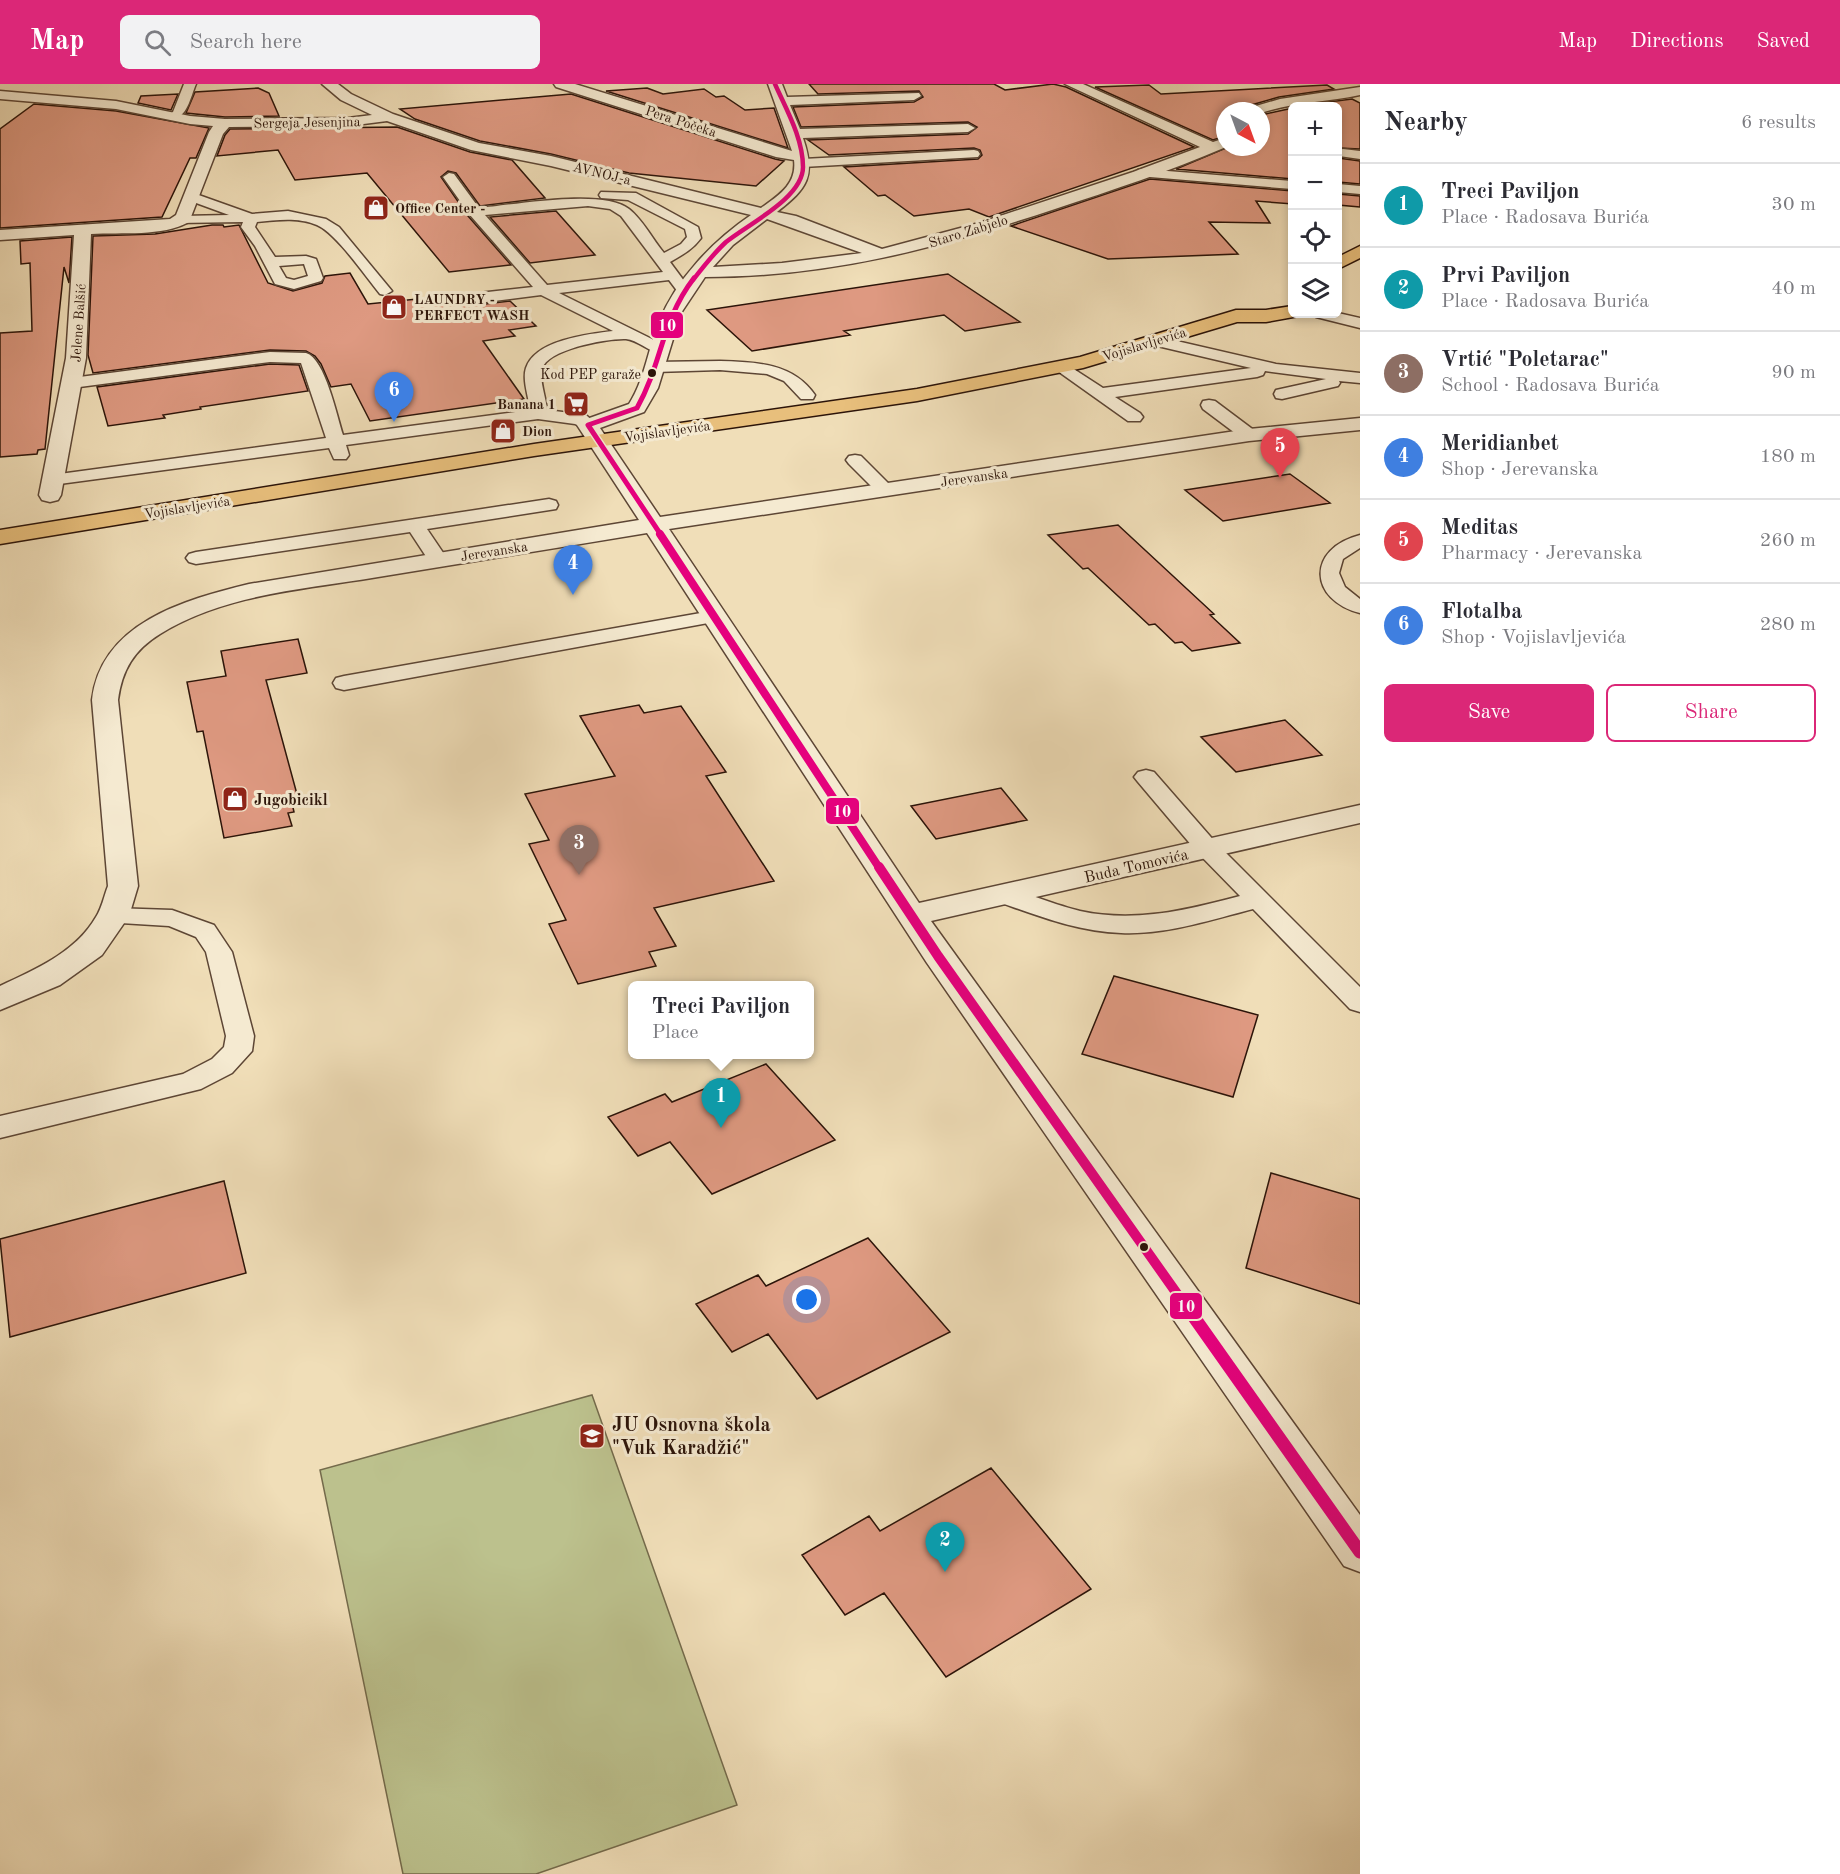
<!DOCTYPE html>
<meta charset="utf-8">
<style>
body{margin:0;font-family:"Old Standard TT",serif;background:#f2f2f3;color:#2b2b33}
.controls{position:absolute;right:18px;top:18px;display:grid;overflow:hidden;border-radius:9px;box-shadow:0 3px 9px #0003}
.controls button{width:54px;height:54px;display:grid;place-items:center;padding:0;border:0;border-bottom:2px solid #e1e1e2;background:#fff;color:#2b2b33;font:30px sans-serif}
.compass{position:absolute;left:1216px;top:18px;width:54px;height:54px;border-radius:50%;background:#fff;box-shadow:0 3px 9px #0003;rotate:139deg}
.you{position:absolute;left:807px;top:1216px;width:21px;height:21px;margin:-15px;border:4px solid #fff;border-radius:50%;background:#1a73e8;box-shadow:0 0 0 9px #1a73e833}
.badge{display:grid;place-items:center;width:39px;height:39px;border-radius:50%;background:#db2777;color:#fff;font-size:20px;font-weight:700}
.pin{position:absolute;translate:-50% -50px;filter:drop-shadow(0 2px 3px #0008)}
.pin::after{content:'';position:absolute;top:32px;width:21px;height:18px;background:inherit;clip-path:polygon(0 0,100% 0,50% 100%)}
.popup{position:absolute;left:628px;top:897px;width:186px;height:78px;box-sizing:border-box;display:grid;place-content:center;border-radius:9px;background:#fff;filter:drop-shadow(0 2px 4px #0005);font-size:20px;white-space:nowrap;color:#7c7c81}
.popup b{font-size:22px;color:#2b2b33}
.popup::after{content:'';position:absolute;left:50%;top:100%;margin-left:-12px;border:12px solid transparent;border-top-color:#fff}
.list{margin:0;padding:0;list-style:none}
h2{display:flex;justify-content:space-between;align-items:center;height:78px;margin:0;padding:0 24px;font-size:26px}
h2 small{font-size:20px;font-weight:400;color:#7c7c81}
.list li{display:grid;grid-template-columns:39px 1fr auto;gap:18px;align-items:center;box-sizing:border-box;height:84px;padding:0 24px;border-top:2px solid #e1e1e2}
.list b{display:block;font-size:22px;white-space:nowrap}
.list p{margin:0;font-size:20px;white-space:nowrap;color:#7c7c81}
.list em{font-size:20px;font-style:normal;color:#7c7c81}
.actions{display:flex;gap:12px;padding:18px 24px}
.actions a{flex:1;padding:14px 0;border:2px solid #db2777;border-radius:9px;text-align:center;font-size:21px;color:#db2777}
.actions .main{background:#db2777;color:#fff}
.icon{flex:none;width:33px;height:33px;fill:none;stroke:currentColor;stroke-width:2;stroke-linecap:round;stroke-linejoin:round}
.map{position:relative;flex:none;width:1360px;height:1790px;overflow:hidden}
header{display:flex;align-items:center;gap:36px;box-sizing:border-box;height:84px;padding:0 30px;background:#db2777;color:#fff}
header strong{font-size:28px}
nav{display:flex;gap:33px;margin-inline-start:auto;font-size:21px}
.search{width:420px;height:54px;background:#f2f2f3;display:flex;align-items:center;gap:15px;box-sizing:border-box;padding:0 21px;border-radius:9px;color:#7c7c81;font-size:22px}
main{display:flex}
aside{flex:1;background:#fff}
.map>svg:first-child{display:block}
</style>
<header>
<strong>Map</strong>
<div class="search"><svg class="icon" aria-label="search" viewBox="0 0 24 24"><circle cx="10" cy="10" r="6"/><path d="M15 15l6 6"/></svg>Search here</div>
<nav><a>Map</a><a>Directions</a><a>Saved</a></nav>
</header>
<main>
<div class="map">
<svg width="1360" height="1790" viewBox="0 0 1360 1790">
<rect width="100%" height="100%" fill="#f0deb8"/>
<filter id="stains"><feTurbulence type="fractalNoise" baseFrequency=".00333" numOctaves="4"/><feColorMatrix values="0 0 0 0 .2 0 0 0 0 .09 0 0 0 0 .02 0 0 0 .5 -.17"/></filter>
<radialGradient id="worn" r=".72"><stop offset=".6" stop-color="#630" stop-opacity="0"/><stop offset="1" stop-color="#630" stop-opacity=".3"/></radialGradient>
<path fill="#bcc18d" stroke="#746a4b" stroke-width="1.5" d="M 592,1311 L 737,1721 L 536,1790 L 403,1790 L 320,1386 Z"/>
<path fill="#de9981" stroke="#2c1409" stroke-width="1.5" d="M 809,0 L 994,0 L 1005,6 L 1053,0 L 1066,3 L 1194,63 L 989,133 L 969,125 L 914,132 L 885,111 L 878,112 L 844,83 L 978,75 L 982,71 L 980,66 L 974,64 L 829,71 L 808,56 L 968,50 L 977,43 L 968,38 L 801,43 L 793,23 L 914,18 L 923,13 L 919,7 L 818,10 Z
M 1149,1 L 1161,10 L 1327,1 L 1334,5 L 1279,13 L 1248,22 L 1245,27 L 1225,27 L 1225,52 L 1213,56 L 1095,3 Z
M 258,4 L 269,9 L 279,32 L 225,33 L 186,29 L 195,8 Z
M 647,4 L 663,10 L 704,5 L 716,13 L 724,12 L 745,26 L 774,24 L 788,64 L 606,7 Z
M 178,10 L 171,26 L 138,19 L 141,12 Z
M 571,10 L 775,75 L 784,77 L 756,102 L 629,89 L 551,70 L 480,57 L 415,35 L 400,25 Z
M 1352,15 L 1360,19 L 1360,65 L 1338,64 L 1338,22 L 1298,22 Z
M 34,20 L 116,27 L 209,44 L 196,74 L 190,74 L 162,133 L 0,144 L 0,45 Z
M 1293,24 L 1293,95 L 1176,85 L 1228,63 L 1261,63 L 1261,31 Z
M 397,43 L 470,68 L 512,76 L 545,114 L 480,122 L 456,89 L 448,87 L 441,93 L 468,132 L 511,181 L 449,188 L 367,89 L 295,96 L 278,66 L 217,72 L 225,51 L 230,45 Z
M 1338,74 L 1360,77 L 1360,100 L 1338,98 Z
M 1150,95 L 1293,107 L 1293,120 L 1256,117 L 1270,139 L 1209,138 L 1238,170 L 1108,175 L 1011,142 Z
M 1338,110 L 1360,112 L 1360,123 L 1338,121 Z
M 556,127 L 595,171 L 530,179 L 490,133 Z
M 212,141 L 223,141 L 224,143 L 239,141 L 268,199 L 293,207 L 322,199 L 325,192 L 350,189 L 368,220 L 467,210 L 460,215 L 469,222 L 510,217 L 536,242 L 509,246 L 515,252 L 483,257 L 524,315 L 370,337 L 351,300 L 331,303 L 321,280 L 315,272 L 306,267 L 270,266 L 93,289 L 88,271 L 93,152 L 155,150 Z
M 72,153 L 69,199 L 64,183 L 45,365 L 38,366 L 37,370 L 0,373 L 0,249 L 32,247 L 30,179 L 21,180 L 20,157 Z
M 948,190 L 1020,238 L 965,247 L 944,231 L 844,247 L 850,251 L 752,267 L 707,226 Z
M 270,280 L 299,281 L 308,307 L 200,323 L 201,325 L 163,331 L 165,334 L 108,342 L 97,303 Z
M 1290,390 L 1330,419 L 1223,437 L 1185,406 Z
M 1118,441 L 1214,530 L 1210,531 L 1240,559 L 1192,567 L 1182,558 L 1175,559 L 1155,540 L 1149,541 L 1088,484 L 1083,485 L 1048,451 Z
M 298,555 L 307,589 L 266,596 L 298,714 L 291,715 L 294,728 L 288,729 L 292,742 L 224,754 L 203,647 L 197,648 L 187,598 L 226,592 L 221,567 Z
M 639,621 L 644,629 L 681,622 L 726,688 L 706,692 L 774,797 L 654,824 L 676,862 L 649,868 L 656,882 L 578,900 L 549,840 L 566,836 L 529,760 L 549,756 L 525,710 L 615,692 L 580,632 Z
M 1285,636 L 1322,671 L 1236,688 L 1201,653 Z
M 1001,704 L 1027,736 L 936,755 L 911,722 Z
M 1114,892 L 1258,931 L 1233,1013 L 1082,970 Z
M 766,980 L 835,1056 L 712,1110 L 670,1058 L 638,1072 L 608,1033 L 665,1010 L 672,1018 Z
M 1271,1089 L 1360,1115 L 1360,1220 L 1246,1184 Z
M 224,1097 L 246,1189 L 10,1253 L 0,1155 Z
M 868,1154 L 950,1248 L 817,1315 L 768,1250 L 732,1268 L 696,1220 L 758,1191 L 766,1202 Z
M 991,1384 L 1091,1505 L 946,1593 L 884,1509 L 845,1531 L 802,1471 L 869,1432 L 880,1447 Z"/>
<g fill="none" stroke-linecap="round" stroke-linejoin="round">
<g stroke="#5d4635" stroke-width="3">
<path id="service" d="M 184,0 L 196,0 C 190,14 187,37 169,34 L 167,32 L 173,28 Z
M 1343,65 L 1360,67 L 1360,75 L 1339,72 L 1339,66 Z
M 974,66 L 978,67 L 980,70 L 978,73 L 803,83 L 797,79 L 803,75 Z
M 1143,85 L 1292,97 L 1292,105 L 1138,92 L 1137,89 L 1138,86 Z
M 449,89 L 454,90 L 479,124 C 513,121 604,104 629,125 C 643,136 653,156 664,169 L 681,160 L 687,153 L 685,145 L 628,116 L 601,114 L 599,111 L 601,108 L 636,109 L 698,143 L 701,154 C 692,166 682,171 670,178 L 693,209 L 691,212 L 681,212 L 669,196 L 559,209 L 666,262 L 668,265 L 660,270 C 649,267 637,256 626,255 C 609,254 547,265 542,285 C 539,297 546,313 547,326 L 586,331 L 597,341 L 594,345 L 588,346 L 575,340 L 538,335 L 346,361 L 349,371 L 346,375 L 334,375 L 329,364 L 52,401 L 46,400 L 43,396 L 46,392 L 52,391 L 326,354 L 301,279 L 270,278 L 72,304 L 66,302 L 64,299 L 72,294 L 270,268 L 306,269 C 325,274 337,333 343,351 L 530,326 C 529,314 522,296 526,284 C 535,256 588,250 613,247 L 541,211 L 470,220 L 465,218 L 462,215 L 470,210 L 533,203 L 470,131 L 443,93 ZM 588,122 L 610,125 L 621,132 L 663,188 L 547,201 L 485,131 Z
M 1338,100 L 1360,102 L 1360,110 L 1338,108 Z
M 193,109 L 252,130 L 288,127 L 326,135 L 339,143 L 392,207 L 385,211 L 380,210 C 366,193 336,149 317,141 C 298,133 277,136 257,138 L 255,143 L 275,173 L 306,172 L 316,175 L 323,194 L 321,197 L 294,205 L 275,200 L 255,162 L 241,143 L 243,138 L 177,139 L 175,136 L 177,133 L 182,132 L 229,131 L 188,116 L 186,113 ZM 304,180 L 308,192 L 294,196 L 286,194 L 279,182 Z
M 1338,229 L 1360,234 L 1360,244 L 1316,233 L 1313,230 Z
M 1155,252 L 1276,280 L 1360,289 L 1360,299 L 1339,297 L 1340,299 L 1338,302 L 1282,315 L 1276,314 L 1274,310 L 1276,306 L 1326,295 L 1265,287 L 1263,291 L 1257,293 L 1115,313 L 1140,329 L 1143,333 L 1140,337 L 1128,337 L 1052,283 L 1054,280 L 1066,280 L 1103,304 L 1251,284 L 1149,260 L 1147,257 Z
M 720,277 C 756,278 793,279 815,311 L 813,315 L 801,315 L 784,297 L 767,290 L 720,286 L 655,288 L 647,283 L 655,278 Z
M 1209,316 L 1215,317 L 1255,347 L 1258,351 L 1255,355 L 1243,355 L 1203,325 L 1201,321 L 1203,317 Z
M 855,371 L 861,372 L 891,402 L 894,406 L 891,410 L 879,410 L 849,380 L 846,376 L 849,372 Z
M 549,415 L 556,417 L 558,421 L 556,425 L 427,445 L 448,476 L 445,480 L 431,480 L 410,448 L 196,480 L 189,478 L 186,474 L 189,470 L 196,468 Z
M 1360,451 L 1360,464 L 1343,475 L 1339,489 L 1345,503 L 1360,515 L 1360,529 C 1309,516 1306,465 1360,451 Z
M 712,527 L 719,529 L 722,533 L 719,537 L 344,606 L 336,604 L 333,599 L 336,594 L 344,592 Z
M 1146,686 L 1154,688 L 1216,759 L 1360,903 L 1360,928 L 1350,925 L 1253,825 C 1210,836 1166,851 1121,849 C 1078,848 1036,831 996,817 L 992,811 L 996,805 L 1005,803 C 1030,810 1055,821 1080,827 C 1135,839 1187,826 1240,812 L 1198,769 L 1138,698 L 1134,693 L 1138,688 Z
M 113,824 L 172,826 L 214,841 L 232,868 L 254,952 L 252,967 L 232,989 L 201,1005 L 0,1054 L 0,1032 L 183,990 L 212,975 L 224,963 L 226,952 L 206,868 L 196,853 L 169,842 L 104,838 L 100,832 L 104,826 Z"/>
</g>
<g stroke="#5d4635" stroke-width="3">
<path id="minor" d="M 322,0 L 338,0 L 351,10 L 393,30 L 479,59 L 551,72 L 761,124 C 779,111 797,100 794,76 L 776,73 L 556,3 L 554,0 L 575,0 L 792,67 L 768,0 L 782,0 L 787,13 L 919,9 L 921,12 L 914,16 L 790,21 L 800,45 L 968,40 L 975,44 L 968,48 L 803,54 C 816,92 808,104 777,128 L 796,132 L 882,165 L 979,139 L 1133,88 L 1200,63 L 1065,0 L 1083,0 L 1213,58 L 1225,54 L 1226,63 C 1170,87 1113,106 1055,125 C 937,164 831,193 705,193 L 681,229 L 658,304 L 644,328 L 600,344 L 660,433 L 1249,345 L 1360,334 L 1360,346 L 1249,357 L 669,445 L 919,819 L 1360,721 L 1360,739 L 931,837 L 1360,1431 L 1360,1488 L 1344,1482 L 927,879 L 647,449 C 558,464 468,478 378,493 C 306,505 224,510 160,550 C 134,566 122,586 118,616 L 138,802 L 129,832 L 102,871 L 60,901 L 0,926 L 0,902 C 36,885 76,868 96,833 C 102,824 104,812 108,802 L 92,616 C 101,539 184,516 249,500 L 639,436 L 577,341 L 581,337 L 629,320 C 645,295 648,265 659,238 C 676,195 713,157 751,131 L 551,82 L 471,66 L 387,37 L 348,42 L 229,43 L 223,50 L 189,138 C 162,153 122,148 91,150 L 86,274 L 61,411 L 58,416 L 50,418 L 42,416 L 39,411 L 66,274 L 74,151 L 0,156 L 0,146 L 170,135 L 176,131 L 209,48 L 213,42 L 190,40 L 116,25 L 0,15 L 0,7 L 116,17 L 190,32 L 225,35 L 348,34 L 372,31 L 341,16 ZM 767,135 L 862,169 L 782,179 L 713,183 L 733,161 Z
M 1360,3 L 1360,11 C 1327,18 1293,18 1261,29 L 1261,27 L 1247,27 L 1249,24 L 1280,15 Z"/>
</g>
<g stroke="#2c1409" stroke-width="3">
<path id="primary" d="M 1360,162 L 1360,174 L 1338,185 L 1338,173 Z
M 1292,222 L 1292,230 L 1300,230 L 1299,232 L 1266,238 L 1237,238 L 1083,284 L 917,317 L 534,372 L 0,460 L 0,446 L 534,360 L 917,305 L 1080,273 L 1236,226 L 1266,226 Z"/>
</g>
<use href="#service" fill="#f5ead1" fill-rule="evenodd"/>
<use href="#minor" fill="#f5ead1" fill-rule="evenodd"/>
<use href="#primary" fill="#e8bf7c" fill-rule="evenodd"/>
<g stroke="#f5ead1" stroke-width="7">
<path id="bus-1-far4" d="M 693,196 C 703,183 714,169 726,158 C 748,140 803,114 803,83 C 803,54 786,25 775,0"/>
</g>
<g stroke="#f5ead1" stroke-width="8">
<path id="bus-1-far3" d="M 661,451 L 588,341 L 637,324 C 662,280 661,237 694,194"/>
</g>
<g stroke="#f5ead1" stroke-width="11">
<path id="bus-1-far2" d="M 660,450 L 880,785"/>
</g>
<g stroke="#f5ead1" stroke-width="14">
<path id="bus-1-far1" d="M 879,783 L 938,872 L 1185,1221"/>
</g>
<g stroke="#f5ead1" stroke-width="17">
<path id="bus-1" d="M 1184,1219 L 1360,1468"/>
</g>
<use href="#bus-1-far4" stroke="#e5007d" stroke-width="4.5"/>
<use href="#bus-1-far3" stroke="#e5007d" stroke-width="5"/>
<use href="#bus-1-far2" stroke="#e5007d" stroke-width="8"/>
<use href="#bus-1-far1" stroke="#e5007d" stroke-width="10"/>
<use href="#bus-1" stroke="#e5007d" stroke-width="13"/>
</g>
<defs>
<g id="shop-square" transform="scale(1.35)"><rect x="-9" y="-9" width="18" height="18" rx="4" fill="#8f2418" stroke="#f5ead1"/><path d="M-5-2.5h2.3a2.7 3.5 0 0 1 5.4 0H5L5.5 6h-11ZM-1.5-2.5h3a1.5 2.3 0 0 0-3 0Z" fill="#fff"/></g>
<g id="supermarket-square" transform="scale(1.35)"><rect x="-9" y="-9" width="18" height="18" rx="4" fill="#8f2418" stroke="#f5ead1"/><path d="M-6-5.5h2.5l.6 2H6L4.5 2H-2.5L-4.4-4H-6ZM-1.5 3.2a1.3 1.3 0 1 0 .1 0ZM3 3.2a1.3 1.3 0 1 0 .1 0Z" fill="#fff"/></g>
<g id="school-square" transform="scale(1.35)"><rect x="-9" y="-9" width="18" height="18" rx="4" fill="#8f2418" stroke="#f5ead1"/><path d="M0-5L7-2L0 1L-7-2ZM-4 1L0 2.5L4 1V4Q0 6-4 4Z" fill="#fff"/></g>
</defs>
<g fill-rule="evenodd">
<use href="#shop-square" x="376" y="124"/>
<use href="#shop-square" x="394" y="223"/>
<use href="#supermarket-square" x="576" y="320"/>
<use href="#shop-square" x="503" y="347"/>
<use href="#shop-square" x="235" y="715"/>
<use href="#school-square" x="592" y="1352"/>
</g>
<g fill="#2c1409" stroke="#f5ead1" stroke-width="2">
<circle cx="652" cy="289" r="5"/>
<circle cx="1144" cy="1163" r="5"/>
</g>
<g text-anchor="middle" stroke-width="6" stroke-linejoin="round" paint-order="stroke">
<g font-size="14" fill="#2c1409" stroke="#f5ead1">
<text transform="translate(681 37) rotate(18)" y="5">Pera Počeka</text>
<text transform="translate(307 38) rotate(-1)" y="5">Sergeja Jesenjina</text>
<text transform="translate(602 89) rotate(14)" y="5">AVNOJ-a</text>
<text transform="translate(968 147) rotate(-17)" y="5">Staro Zabjelo</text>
<text transform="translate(78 239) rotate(-86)" y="5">Jelene Balšić</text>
<text transform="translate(1144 260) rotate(-17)" y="5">Vojislavljevića</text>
<text transform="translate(667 347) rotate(-8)" y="5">Vojislavljevića</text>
<text transform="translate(974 393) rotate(-8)" y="5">Jerevanska</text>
<text transform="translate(187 423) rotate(-9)" y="5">Vojislavljevića</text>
<text transform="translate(494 467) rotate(-9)" y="5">Jerevanska</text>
</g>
<g font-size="14" font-weight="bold" fill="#2c1409" stroke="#f5ead1" text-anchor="start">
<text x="395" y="129">Office Center -</text>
<text x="414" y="220">LAUNDRY -<tspan x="414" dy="16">PERFECT WASH</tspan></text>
<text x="556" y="325" text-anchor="end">Banana 1</text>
<text x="522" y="352">Dion</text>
</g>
<g font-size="14" fill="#2c1409" stroke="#f5ead1" text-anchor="end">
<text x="641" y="295">Kod PEP garaže</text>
</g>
<g font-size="16" font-weight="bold" fill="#2c1409" stroke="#f5ead1" text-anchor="start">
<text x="254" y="721">Jugobicikl</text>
</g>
<g font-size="16" fill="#2c1409" stroke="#f5ead1">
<text transform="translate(1136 781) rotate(-13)" y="6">Buda Tomovića</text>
</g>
<g font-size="20" font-weight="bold" fill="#2c1409" stroke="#f5ead1" text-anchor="start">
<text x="612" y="1347">JU Osnovna škola<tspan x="612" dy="23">"Vuk Karadžić"</tspan></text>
</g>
</g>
<g stroke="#f5ead1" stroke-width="2">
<rect x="650" y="227" width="34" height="28" rx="6" fill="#e5007d"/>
<rect x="825" y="713" width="35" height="28" rx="6" fill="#e5007d"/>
<rect x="1169" y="1208" width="34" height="28" rx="6" fill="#e5007d"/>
</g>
<g font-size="16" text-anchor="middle" font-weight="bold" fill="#fff">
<text x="667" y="247">10</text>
<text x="842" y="733">10</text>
<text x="1186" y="1228">10</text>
</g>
<rect width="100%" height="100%" filter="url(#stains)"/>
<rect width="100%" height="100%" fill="url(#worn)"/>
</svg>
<div class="controls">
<button>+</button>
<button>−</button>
<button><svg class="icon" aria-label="locate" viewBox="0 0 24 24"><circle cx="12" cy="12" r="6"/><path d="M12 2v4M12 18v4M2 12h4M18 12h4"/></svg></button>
<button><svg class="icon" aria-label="layers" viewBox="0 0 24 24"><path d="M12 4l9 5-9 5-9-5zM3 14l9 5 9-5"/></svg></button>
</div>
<svg class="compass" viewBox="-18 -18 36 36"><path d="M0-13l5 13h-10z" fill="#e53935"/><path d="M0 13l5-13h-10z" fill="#7c7c81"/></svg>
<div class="you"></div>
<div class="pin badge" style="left:721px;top:1044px;background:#0f9aa8">1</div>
<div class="popup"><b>Treci Paviljon</b>Place</div>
<div class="pin badge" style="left:945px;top:1488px;background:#0f9aa8">2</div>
<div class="pin badge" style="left:579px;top:791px;background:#8d6e63">3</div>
<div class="pin badge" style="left:573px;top:511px;background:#3f7fe0">4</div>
<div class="pin badge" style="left:1280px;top:394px;background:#e0444e">5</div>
<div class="pin badge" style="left:394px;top:338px;background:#3f7fe0">6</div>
</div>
<aside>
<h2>Nearby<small>6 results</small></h2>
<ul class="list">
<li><span class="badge" style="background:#0f9aa8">1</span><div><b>Treci Paviljon</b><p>Place · Radosava Burića</p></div><em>30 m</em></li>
<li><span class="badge" style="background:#0f9aa8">2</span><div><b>Prvi Paviljon</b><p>Place · Radosava Burića</p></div><em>40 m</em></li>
<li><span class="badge" style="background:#8d6e63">3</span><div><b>Vrtić &quot;Poletarac&quot;</b><p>School · Radosava Burića</p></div><em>90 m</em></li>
<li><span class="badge" style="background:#3f7fe0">4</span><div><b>Meridianbet</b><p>Shop · Jerevanska</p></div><em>180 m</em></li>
<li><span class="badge" style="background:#e0444e">5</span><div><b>Meditas</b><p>Pharmacy · Jerevanska</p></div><em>260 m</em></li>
<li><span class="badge" style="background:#3f7fe0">6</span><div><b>Flotalba</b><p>Shop · Vojislavljevića</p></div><em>280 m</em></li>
</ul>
<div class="actions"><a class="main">Save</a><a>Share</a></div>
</aside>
</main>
